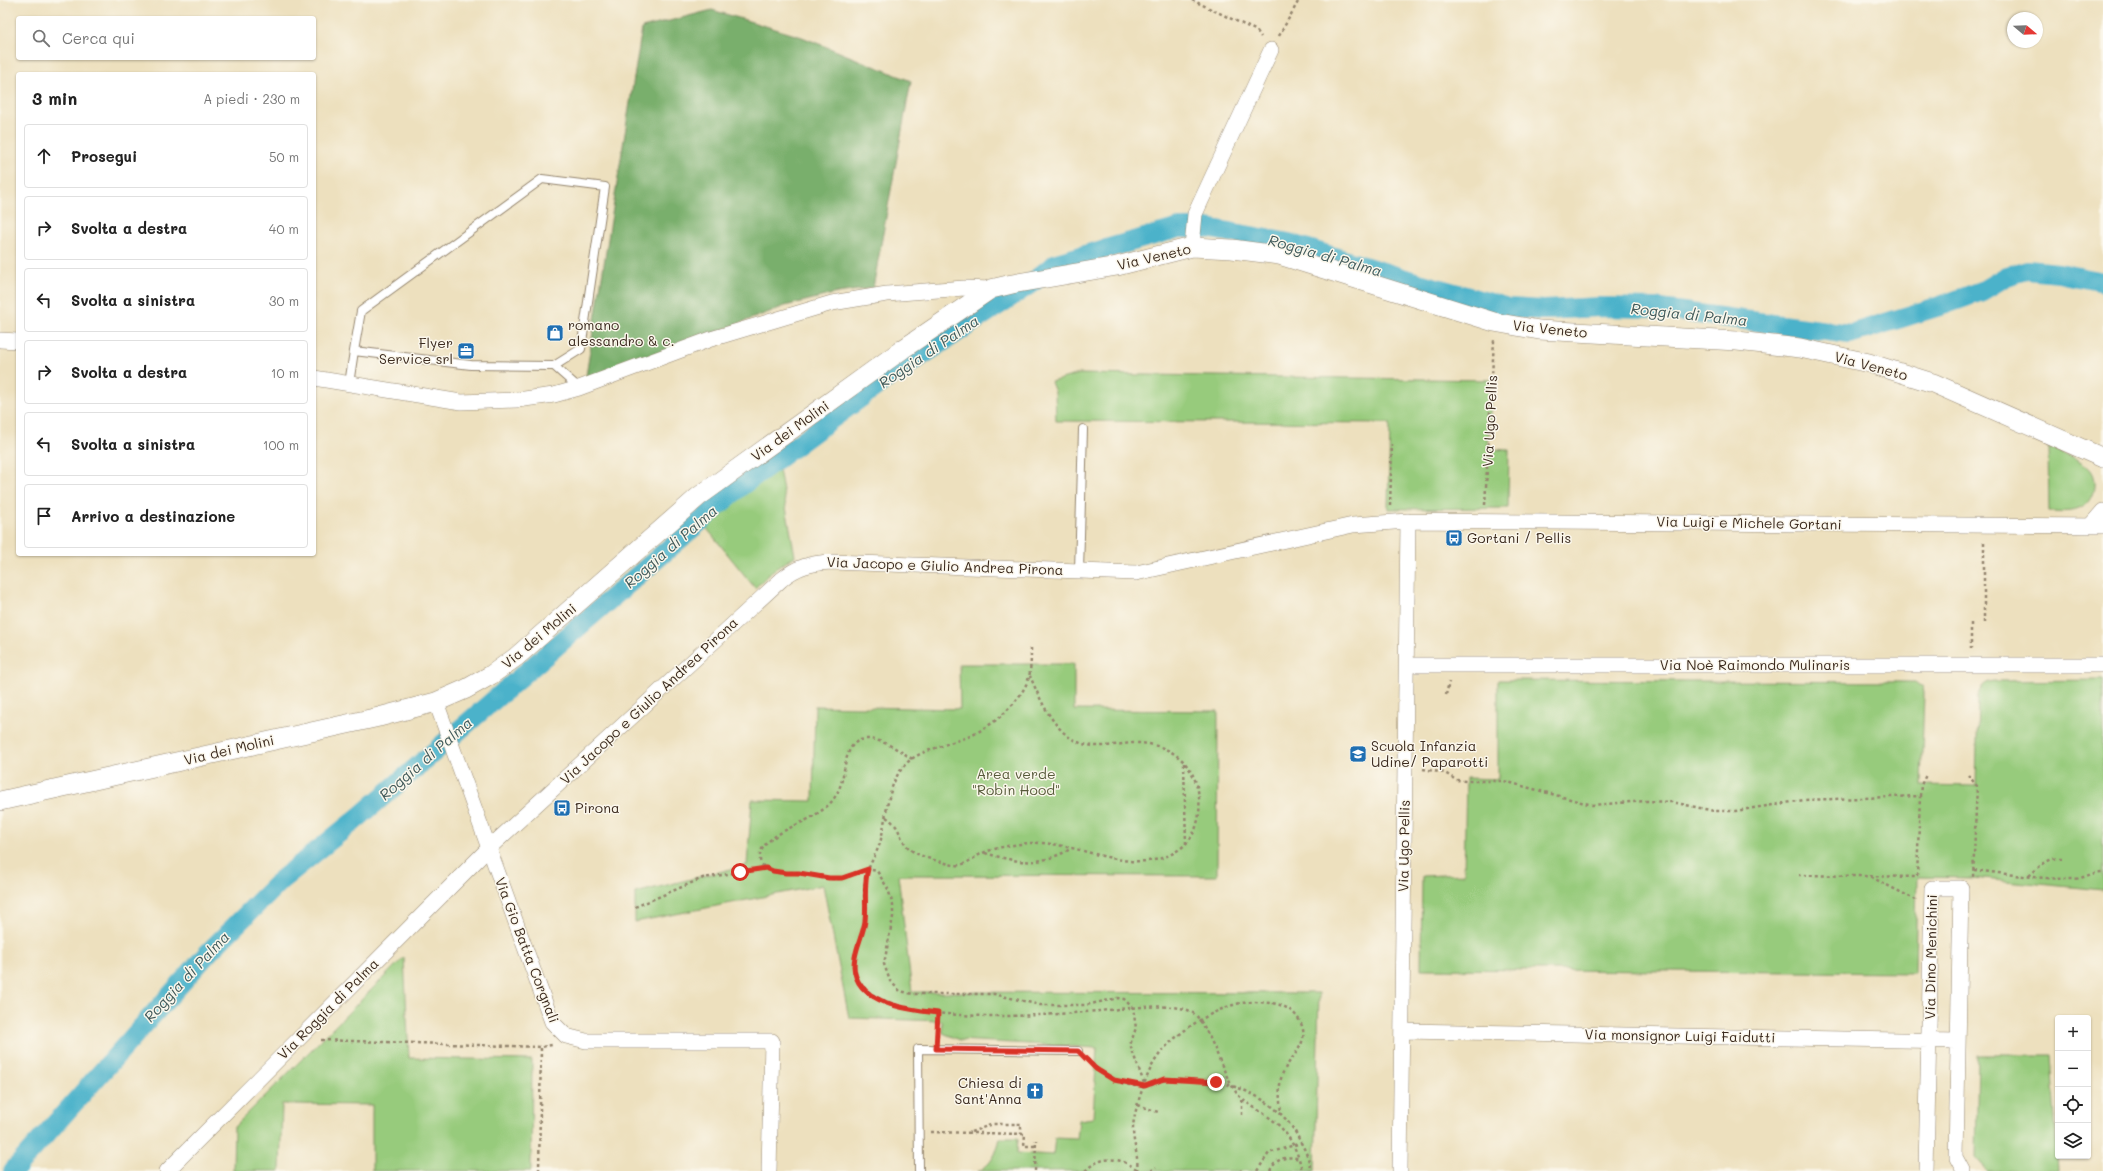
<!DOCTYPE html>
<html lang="it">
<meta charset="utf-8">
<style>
body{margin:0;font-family:Mali,sans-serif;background:#f2f2f2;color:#222}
.controls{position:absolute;right:12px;bottom:12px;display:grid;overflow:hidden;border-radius:4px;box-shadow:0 1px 3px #0004}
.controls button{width:36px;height:36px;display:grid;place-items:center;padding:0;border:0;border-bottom:1px solid #e0e0e0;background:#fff;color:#222;font:20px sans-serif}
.compass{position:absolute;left:2007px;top:12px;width:36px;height:36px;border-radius:50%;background:#fff;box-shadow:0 1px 3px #0004;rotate:109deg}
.stop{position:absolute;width:12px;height:12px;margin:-9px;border:3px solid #d93025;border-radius:50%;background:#fff}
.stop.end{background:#d93025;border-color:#fff;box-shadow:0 1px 4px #0008}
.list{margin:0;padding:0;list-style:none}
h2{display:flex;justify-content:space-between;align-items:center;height:52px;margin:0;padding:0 16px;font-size:17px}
h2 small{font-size:13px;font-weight:400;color:#767676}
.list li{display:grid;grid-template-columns:26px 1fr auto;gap:12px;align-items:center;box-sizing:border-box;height:64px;margin:0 8px 8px;padding:0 8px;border:1px solid #e0e0e0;border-radius:4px}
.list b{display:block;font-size:15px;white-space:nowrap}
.list em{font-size:13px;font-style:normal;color:#767676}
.icon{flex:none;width:22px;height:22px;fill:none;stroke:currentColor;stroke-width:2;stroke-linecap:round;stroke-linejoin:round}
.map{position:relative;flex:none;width:2103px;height:1171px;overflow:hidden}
.search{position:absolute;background:#fff;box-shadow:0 1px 3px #0004;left:16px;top:16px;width:300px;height:44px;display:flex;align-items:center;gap:10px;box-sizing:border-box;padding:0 14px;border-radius:4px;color:#767676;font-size:15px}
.panel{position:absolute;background:#fff;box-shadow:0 1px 3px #0004;left:16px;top:72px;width:300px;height:484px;border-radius:4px}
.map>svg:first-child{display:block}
</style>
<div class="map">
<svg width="2103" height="1171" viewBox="0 0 2103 1171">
<rect width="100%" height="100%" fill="#fbf7ec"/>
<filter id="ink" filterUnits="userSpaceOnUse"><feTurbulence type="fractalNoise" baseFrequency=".025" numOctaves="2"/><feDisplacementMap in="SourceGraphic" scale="8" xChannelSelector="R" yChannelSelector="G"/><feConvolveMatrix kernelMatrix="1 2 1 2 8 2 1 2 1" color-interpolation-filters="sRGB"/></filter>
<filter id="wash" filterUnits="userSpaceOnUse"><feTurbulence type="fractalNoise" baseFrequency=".012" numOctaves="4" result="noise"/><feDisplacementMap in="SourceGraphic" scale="16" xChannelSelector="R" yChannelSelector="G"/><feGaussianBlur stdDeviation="0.9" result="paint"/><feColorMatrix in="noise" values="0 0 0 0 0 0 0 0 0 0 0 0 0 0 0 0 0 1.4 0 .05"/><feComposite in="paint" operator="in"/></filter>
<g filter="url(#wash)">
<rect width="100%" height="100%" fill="#ede0be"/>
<path fill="#97cb7c" stroke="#697a4d" d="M 1079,374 L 1492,380 L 1488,449 L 1509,450 L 1508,508 L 1388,509 L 1390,423 L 1056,421 L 1055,392 L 1051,382 Z
M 2048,447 C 2060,453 2076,457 2087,466 C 2101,477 2096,503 2079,509 C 2070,513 2058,511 2049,511 Z
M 779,469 L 795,556 L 772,571 L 755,588 L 704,525 L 735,499 Z
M 959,664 L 1074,664 L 1074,710 L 1218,711 L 1217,876 L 898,875 L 912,992 L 1319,993 L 1315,1171 L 978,1171 C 992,1165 997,1152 1000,1138 L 1018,1138 L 1017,1153 L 1053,1155 L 1055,1138 L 1077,1139 L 1079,1120 L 1093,1118 L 1097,1048 L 960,1040 L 943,1033 L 942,1021 L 849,1018 L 823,885 L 635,922 L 635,893 L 747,865 L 752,800 L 813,801 L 815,706 L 960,709 Z
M 1498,680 L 1915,682 L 1923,688 L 1924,693 L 1921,785 L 1976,786 L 1978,697 C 1980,687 1984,682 1995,681 L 2103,680 L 2103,890 L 1973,878 L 1917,877 L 1915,973 L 1421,969 L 1422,876 L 1464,874 L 1466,778 L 1498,779 Z
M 404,957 L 409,1058 L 532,1060 L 531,1171 L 372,1171 L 372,1105 L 282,1104 L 280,1171 L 233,1171 L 234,1127 Z
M 1978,1055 L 2051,1055 L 2058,1171 L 1988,1171 L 1976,1158 Z"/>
<path fill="#79af6c" stroke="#5a6c45" d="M 712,10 L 802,37 L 911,81 L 873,288 L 837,293 L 785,306 L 585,382 L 642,28 Z"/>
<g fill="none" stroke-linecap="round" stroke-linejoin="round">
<path stroke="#4bb2ca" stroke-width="20" d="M 13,1171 L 209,952 L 281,880 L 359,817 L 741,486 L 882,382 L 1032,283 L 1056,263 L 1179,228 L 1207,228 L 1289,243 L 1422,284 L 1508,308 L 1544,310 L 1600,307 L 1653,308 L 1850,334 L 1943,305 L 1982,291 L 2007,276 L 2027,270 L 2059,273 L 2103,282"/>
</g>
</g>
<g filter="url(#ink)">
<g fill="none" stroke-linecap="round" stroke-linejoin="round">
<g stroke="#94856e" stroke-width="10">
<path id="service" d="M 354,351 L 361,311 L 542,179 L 605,187 L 581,349 L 554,366
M 349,384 L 354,351 L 471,365 L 554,366 L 579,388
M 1079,571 L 1083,429
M 919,1171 L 918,1049 L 1078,1051"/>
</g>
<g stroke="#94856e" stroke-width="16">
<path id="minor" d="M 1192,247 L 1195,214 L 1271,50
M 0,340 L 18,341
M 314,378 L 461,402 L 517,400 L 554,395 L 579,388 L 711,339 L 832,303 L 887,294 L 964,288 L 991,289
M 2090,526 L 2103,511
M 1407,665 L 2103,665
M 436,702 L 552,1022 L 566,1036 L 586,1041 L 772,1041 L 769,1171
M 1402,1031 L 1957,1041
M 167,1171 L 489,848 L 781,580 C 797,566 812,563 832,562 L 1136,573 L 1353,525 L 1408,521 L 2103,526
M 1400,1171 L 1408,521
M 1926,1171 L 1932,888 L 1961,888 L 1956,1158 L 1963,1171"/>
</g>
<g stroke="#94856e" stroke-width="20">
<path id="tertiary" d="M 0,801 L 379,717 L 436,702 L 466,689 L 491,675 L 516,657 L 698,497 L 903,349 L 991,289 L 1012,284 L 1117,266 L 1192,247 L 1232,249 L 1279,255 L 1494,322 L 1539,330 L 1737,341 L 1800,348 L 1869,363 L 1933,383 L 2103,458"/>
</g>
<path stroke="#94856e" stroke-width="2.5" stroke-dasharray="3 3" stroke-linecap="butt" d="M 1192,0 L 1257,31 L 1261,37
M 1279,36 L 1299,0
M 1485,505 L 1494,340
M 1390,506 L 1392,444
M 1971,623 L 1971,649
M 1984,623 L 1984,542
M 1031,648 C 1031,658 1031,668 1029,677 C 1022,700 998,721 978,732 C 967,739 953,741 942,746 C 929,750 913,755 904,766 C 886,786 887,818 880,843 C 876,856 866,868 865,883 C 863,895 867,908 865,921 C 862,941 847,961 859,981 C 887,1029 1049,1015 1099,1011 C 1121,1009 1171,1002 1190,1011 C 1210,1021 1221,1077 1240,1097 C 1248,1105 1258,1109 1267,1116 C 1286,1128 1298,1149 1302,1171
M 1446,695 L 1449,682
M 912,759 C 897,748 858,723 848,754 C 843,767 844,782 836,795 C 831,805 821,811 812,817 C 798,825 757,839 760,859 C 760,865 767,870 773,871 C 781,874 791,872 800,873 C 814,874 828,881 842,878 C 856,875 862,867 877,871 L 888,889 L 893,905 L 893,917 L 884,964 L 890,981 L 900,991 L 913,994 L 994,994 L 1040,1005 L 1086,1005 L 1118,998 L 1124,999 L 1133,1008 L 1136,1028 L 1130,1045 L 1145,1086
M 1184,763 L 1186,844
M 1423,769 L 1445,773 L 1456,780 L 1466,781 L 1504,781 L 1592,805 L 1645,801 L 1672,802 L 1714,811 L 1735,811 L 1804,800 L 1920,796 L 1917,877 L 1799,875
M 1968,775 L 1977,786 L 1973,877
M 1920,796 L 1921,785 L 1926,775
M 886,817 C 902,828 897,834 907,846 C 916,857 936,860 949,864 C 965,869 972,857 985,852 C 999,847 1016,844 1031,843 C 1080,840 1136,882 1181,848 C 1196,837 1201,817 1199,798 C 1196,762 1168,742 1133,743 C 1115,744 1095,750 1078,742 C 1053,731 1040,699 1030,676
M 985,853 C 1019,863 1039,867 1072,848
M 1974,870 C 2007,874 2040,879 2073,879 C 2083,879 2092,872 2103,872
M 2029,876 C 2040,866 2047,858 2062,858
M 1871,877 L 1916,900
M 635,907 L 703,878 L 766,868
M 937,1036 L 938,1013
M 321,1040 L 541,1047 L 552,1045
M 1087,1059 C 1101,1075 1122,1087 1144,1086 C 1153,1086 1161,1079 1171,1079 C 1186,1080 1201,1080 1217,1082 C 1251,1089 1284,1108 1299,1139 C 1305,1150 1310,1159 1310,1171
M 1138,1105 L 1158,1112
M 1242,1115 L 1242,1099
M 931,1132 L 1025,1134 L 1024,1146 L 1036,1146
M 971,1132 L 993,1124 L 1021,1124 L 1021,1134
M 1240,1170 L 1241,1171
M 539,1171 L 541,1047
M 1035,1171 L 1036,1140
M 1085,1171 C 1102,1154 1121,1157 1139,1171
M 1137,1171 C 1139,1156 1133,1144 1133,1129 C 1133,1114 1144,1082 1151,1068 C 1164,1040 1204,1014 1233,1005 C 1245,1001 1258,1002 1270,1003 C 1284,1004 1297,1012 1302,1026 C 1309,1046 1288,1058 1282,1075 C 1278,1087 1280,1101 1281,1114
M 1151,1171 L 1156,1167
M 1257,1171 L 1269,1153 L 1301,1143
M 1270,1171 C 1275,1159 1287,1155 1299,1159"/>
<use href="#service" stroke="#fff" stroke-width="8"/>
<use href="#minor" stroke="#fff" stroke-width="15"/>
<use href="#tertiary" stroke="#fff" stroke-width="19"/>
</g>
</g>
<g fill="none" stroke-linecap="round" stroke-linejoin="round" filter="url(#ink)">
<path stroke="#d93025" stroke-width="5" d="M 740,872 L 766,868 L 773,871 L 786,873 L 799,873 L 829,878 L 842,878 L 868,869 C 863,887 867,903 865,921 C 863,936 854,950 854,966 C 855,1004 910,1010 938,1013 L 936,1049 L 1078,1051 L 1096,1069 L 1114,1080 L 1145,1086 L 1164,1079 L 1216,1082"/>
</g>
<defs>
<g id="shop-square" transform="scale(0.9)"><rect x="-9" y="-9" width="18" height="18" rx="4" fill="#1f6fb2" stroke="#fbf7ec"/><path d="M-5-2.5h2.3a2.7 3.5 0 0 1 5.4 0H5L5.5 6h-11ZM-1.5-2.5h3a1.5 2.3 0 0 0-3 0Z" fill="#fff"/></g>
<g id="office-square" transform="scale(0.9)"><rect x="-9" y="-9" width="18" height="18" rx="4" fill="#1f6fb2" stroke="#fbf7ec"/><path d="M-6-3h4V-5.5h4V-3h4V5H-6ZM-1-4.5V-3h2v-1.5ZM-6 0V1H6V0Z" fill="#fff"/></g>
<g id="bus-square" transform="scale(0.9)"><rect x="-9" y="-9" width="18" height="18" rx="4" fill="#1f6fb2" stroke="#fbf7ec"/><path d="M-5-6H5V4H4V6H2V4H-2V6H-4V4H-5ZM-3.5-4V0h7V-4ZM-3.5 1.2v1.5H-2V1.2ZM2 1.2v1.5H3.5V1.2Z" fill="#fff"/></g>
<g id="school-square" transform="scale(0.9)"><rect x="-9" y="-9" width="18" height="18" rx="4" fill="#1f6fb2" stroke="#fbf7ec"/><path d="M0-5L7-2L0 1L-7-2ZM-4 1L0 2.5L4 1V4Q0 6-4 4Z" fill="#fff"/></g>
<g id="church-square" transform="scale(0.9)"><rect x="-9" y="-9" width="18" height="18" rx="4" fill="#1f6fb2" stroke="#fbf7ec"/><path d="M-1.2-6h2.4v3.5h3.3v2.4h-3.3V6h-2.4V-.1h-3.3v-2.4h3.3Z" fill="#fff"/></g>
</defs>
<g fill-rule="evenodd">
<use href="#shop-square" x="555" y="333"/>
<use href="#office-square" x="466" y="351"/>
<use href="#bus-square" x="1454" y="538"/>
<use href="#school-square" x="1358" y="754"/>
<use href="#bus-square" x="562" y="808"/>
<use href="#church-square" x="1035" y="1091"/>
</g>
<g text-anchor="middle" stroke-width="3" stroke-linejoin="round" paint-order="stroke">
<g font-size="14" fill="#3b2a1e" stroke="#fbf7ec">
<text transform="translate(1154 257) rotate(-13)" y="5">Via Veneto</text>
<text transform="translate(1550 329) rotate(6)" y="5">Via Veneto</text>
<text transform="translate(1871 366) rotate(15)" y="5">Via Veneto</text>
<text transform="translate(1490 421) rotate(-87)" y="5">Via Ugo Pellis</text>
<text transform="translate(790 431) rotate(-36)" y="5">Via dei Molini</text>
<text transform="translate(1749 523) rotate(1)" y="5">Via Luigi e Michele Gortani</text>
<text transform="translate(945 566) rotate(2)" y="5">Via Jacopo e Giulio Andrea Pirona</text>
<text transform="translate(539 636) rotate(-40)" y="5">Via dei Molini</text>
<text x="1755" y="670">Via Noè Raimondo Mulinaris</text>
<text transform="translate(649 701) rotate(-43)" y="5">Via Jacopo e Giulio Andrea Pirona</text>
<text transform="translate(229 750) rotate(-13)" y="5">Via dei Molini</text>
<text transform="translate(1404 846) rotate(-89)" y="5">Via Ugo Pellis</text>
<text transform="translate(527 950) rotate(69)" y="5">Via Gio Batta Corgnali</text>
<text transform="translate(1931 957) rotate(-89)" y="5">Via Dino Menichini</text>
<text transform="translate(328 1009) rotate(-45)" y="5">Via Roggia di Palma</text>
<text transform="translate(1680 1036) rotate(1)" y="5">Via monsignor Luigi Faidutti</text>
</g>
<g font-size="14" fill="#3b2a1e" stroke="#fbf7ec" text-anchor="start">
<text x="568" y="330">romano<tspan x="568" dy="16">alessandro &amp; c.</tspan></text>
<text x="453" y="348" text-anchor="end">Flyer<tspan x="453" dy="16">Service srl</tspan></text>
<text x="1467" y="543">Gortani / Pellis</text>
<text x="1371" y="751">Scuola Infanzia<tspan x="1371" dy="16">Udine/ Paparotti</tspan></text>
<text x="575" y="813">Pirona</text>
<text x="1022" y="1088" text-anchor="end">Chiesa di<tspan x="1022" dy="16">Sant'Anna</tspan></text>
</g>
<g font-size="14" fill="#575a3a" stroke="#fbf7ec">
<text x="1016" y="779">Area verde<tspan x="1016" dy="16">"Robin Hood"</tspan></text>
</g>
<g font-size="15" font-style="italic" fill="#415a5a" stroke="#fbf7ec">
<text transform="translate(1325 256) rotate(16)" y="5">Roggia di Palma</text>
<text transform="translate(1689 315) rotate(6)" y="5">Roggia di Palma</text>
<text transform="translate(929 352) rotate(-34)" y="5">Roggia di Palma</text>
<text transform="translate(671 547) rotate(-41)" y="5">Roggia di Palma</text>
<text transform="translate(426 759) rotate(-41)" y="5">Roggia di Palma</text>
<text transform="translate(187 977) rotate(-47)" y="5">Roggia di Palma</text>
</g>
</g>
</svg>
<div class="controls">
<button>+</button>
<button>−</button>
<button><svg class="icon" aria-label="locate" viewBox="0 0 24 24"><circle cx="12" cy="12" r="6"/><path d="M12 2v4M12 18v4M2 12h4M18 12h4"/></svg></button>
<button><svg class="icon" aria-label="layers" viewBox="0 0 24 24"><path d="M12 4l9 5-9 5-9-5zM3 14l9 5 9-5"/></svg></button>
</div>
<svg class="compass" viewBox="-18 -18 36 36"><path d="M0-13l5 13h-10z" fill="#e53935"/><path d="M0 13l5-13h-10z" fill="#767676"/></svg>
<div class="stop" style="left:740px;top:872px"></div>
<div class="stop end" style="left:1216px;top:1082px"></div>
<div class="search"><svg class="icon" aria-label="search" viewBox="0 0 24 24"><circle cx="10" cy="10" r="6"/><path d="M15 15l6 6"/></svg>Cerca qui</div>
<section class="panel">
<h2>3 min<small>A piedi · 230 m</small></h2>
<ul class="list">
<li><svg class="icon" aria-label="ahead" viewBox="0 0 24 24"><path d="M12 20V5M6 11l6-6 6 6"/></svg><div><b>Prosegui</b></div><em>50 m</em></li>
<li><svg class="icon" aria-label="right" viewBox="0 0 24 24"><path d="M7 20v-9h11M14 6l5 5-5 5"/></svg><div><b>Svolta a destra</b></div><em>40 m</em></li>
<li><svg class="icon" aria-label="left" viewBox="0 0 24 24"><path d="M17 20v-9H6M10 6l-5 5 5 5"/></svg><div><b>Svolta a sinistra</b></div><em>30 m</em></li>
<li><svg class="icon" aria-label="right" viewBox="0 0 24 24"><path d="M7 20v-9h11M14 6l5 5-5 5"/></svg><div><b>Svolta a destra</b></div><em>10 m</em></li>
<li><svg class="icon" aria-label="left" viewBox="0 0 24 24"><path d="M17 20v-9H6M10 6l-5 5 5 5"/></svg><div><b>Svolta a sinistra</b></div><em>100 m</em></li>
<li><svg class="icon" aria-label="arrive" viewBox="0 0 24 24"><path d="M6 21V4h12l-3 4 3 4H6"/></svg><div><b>Arrivo a destinazione</b></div></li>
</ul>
</section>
</div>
